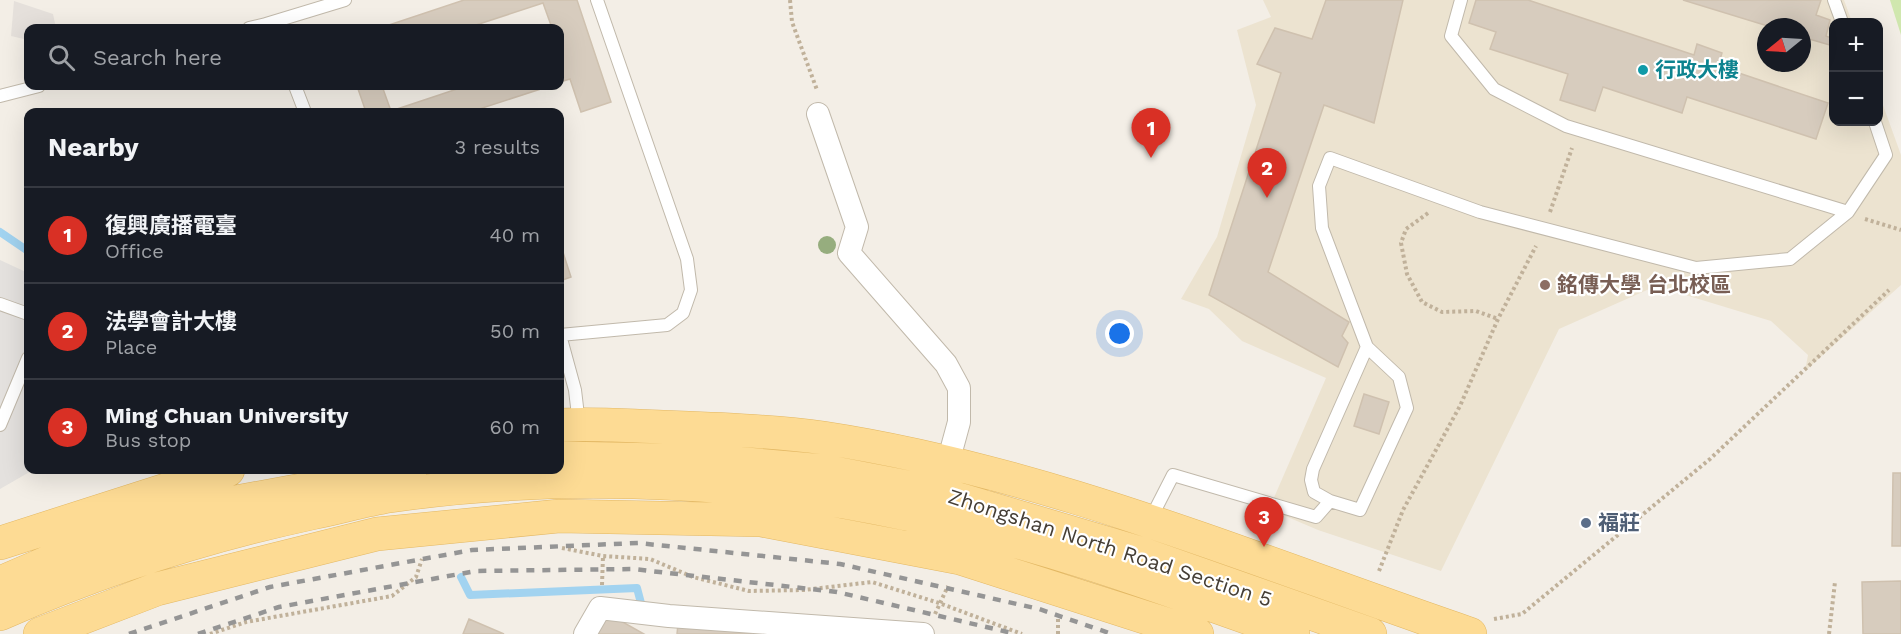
<!DOCTYPE html>
<meta charset="utf-8">
<style>
body{margin:0;font-family:"Work Sans","Noto Sans TC",sans-serif;background:#242831;color:#f1f3f6}
.controls{position:absolute;right:18px;top:18px;display:grid;overflow:hidden;border-radius:12px;box-shadow:0 6px 24px #0002}
.controls button{width:54px;height:54px;display:grid;place-items:center;padding:0;border:0;border-bottom:2px solid #363941;background:#171b24;color:#f1f3f6;font:30px sans-serif}
.compass{position:absolute;left:1757px;top:18px;width:54px;height:54px;border-radius:50%;background:#171b24;box-shadow:0 6px 24px #0002;rotate:252deg}
.you{position:absolute;left:1120px;top:334px;width:21px;height:21px;margin:-15px;border:4px solid #fff;border-radius:50%;background:#1a73e8;box-shadow:0 0 0 9px #1a73e833}
.badge{display:grid;place-items:center;width:39px;height:39px;border-radius:50%;background:#d93025;color:#fff;font-size:20px;font-weight:700}
.pin{position:absolute;translate:-50% -50px;filter:drop-shadow(0 2px 3px #0008)}
.pin::after{content:'';position:absolute;top:32px;width:21px;height:18px;background:inherit;clip-path:polygon(0 0,100% 0,50% 100%)}
.list{margin:0;padding:0;list-style:none}
h2{display:flex;justify-content:space-between;align-items:center;height:78px;margin:0;padding:0 24px;font-size:26px}
h2 small{font-size:20px;font-weight:400;color:#9ea1a6}
.list li{display:grid;grid-template-columns:39px 1fr auto;gap:18px;align-items:center;box-sizing:border-box;height:96px;padding:0 24px;border-top:2px solid #363941}
.list b{display:block;font-size:22px;white-space:nowrap}
.list p{margin:0;font-size:20px;white-space:nowrap;color:#9ea1a6}
.list em{font-size:20px;font-style:normal;color:#9ea1a6}
.icon{flex:none;width:33px;height:33px;fill:none;stroke:currentColor;stroke-width:2;stroke-linecap:round;stroke-linejoin:round}
.map{position:relative;flex:none;width:1901px;height:634px;overflow:hidden}
.search{position:absolute;background:#171b24;box-shadow:0 6px 24px #0002;left:24px;top:24px;width:540px;height:66px;display:flex;align-items:center;gap:15px;box-sizing:border-box;padding:0 21px;border-radius:12px;color:#9ea1a6;font-size:22px}
.panel{position:absolute;background:#171b24;box-shadow:0 6px 24px #0002;left:24px;top:108px;width:540px;height:366px;border-radius:12px}
.map>svg:first-child{display:block}
</style>
<div class="map">
<svg width="1901" height="634" viewBox="0 0 1901 634">
<rect width="100%" height="100%" fill="#f3eee6"/>
<path fill="#e5e0db" d="M 14,1 L 53,14 L 56,28 L 28,28 L 28,40 L 11,36 Z"/>
<path fill="#ece3d0" fill-rule="evenodd" d="M 1263,0 L 1844,0 L 1852,22 L 1834,22 L 1834,122 L 1878,122 L 1879,94 L 1901,155 L 1901,285 L 1805,371 L 1808,355 L 1771,321 L 1656,286 L 1559,329 L 1441,571 L 1318,530 L 1269,509 L 1326,378 L 1242,341 L 1209,309 L 1181,299 L 1217,237 L 1256,105 L 1237,30 L 1271,17 ZM 1766,27 L 1802,27 L 1802,63 L 1766,63 Z"/>
<path fill="#d0e7ae" d="M 1890,0 L 1901,0 L 1901,35 Z"/>
<path fill="#e4e1de" d="M 0,260 L 28,273 L 28,470 L 33,470 L 0,489 Z"/>
<g fill="none" stroke-linecap="round" stroke-linejoin="round">
<path stroke="#a2d3f0" stroke-width="8" d="M 0,232 L 28,251
M 461,577 L 470,595 L 637,588 L 642,607"/>
</g>
<path fill="#d7ccbe" stroke="#cfc1af" stroke-width="1.5" d="M 464,0 L 577,0 L 611,102 L 581,112 L 570,79 L 560,82 L 560,28 L 552,28 L 543,3 L 467,28 L 380,28 Z
M 1326,0 L 1403,0 L 1374,123 L 1324,105 L 1268,272 L 1349,322 L 1342,336 L 1348,343 L 1338,367 L 1209,295 L 1281,73 L 1257,64 L 1275,28 L 1312,39 Z
M 1476,0 L 1528,0 L 1694,55 L 1697,44 L 1722,53 L 1718,66 L 1828,103 L 1816,139 L 1687,97 L 1682,113 L 1603,87 L 1595,111 L 1560,100 L 1568,74 L 1490,49 L 1496,32 L 1469,23 Z
M 1683,0 L 1821,0 L 1816,15 L 1830,20 L 1826,36 L 1831,38 L 1833,46 L 1802,37 L 1802,27 L 1771,27 Z
M 357,86 L 382,86 L 391,111 L 466,86 L 550,86 L 470,112 L 366,112 Z
M 122,110 L 177,112 L 122,112 Z
M 560,243 L 571,277 L 560,281 Z
M 1364,394 L 1389,402 L 1379,434 L 1354,426 Z
M 1893,473 L 1901,473 L 1901,546 L 1892,546 Z
M 1901,581 L 1901,634 L 1863,634 L 1862,582 Z
M 603,611 L 644,634 L 591,634 Z
M 469,619 L 504,634 L 463,634 Z
M 678,624 L 751,630 L 751,634 L 677,634 Z"/>
<g fill="none" stroke-linecap="round" stroke-linejoin="round">
<g stroke="#c1b9ab" stroke-width="14">
<path id="service" d="M 1461,0 L 1451,36 L 1494,89 L 1566,126 L 1848,212
M 1834,0 L 1842,22
M 266,24 L 345,0
M 249,28 L 266,24 L 268,28
M 295,86 L 305,112
M 0,96 L 39,86
M 0,304 L 28,314
M 560,335 L 667,325 L 683,313 L 691,290 L 687,259 L 597,0
M 560,335 L 575,390 L 579,424
M 0,425 L 28,358
M 1330,501 L 1314,492 L 1311,480 L 1313,469 L 1367,347
M 1150,520 L 1173,475 L 1316,517 L 1330,501 L 1360,510 L 1407,408 L 1399,377 L 1367,347 L 1322,228 L 1319,186 L 1330,158 L 1480,212 L 1696,268 L 1790,259 L 1848,212 L 1886,155 L 1875,122"/>
</g>
<g stroke="#c1b9ab" stroke-width="24">
<path id="minor" d="M 818,114 L 857,227 L 849,253 L 946,364 L 959,388 L 959,422 L 944,477
M 585,634 L 600,608 L 669,616 L 923,634"/>
</g>
<g stroke="#e3b864" stroke-width="34">
<path id="primary" d="M 560,425 C 594,423 629,426 663,427 C 717,429 771,431 824,438 C 1047,472 1258,562 1470,634
M 560,458 L 712,461 L 824,471 L 938,493 L 1140,553 L 1370,634
M 0,543 L 228,470
M 0,583 L 51,561 L 236,502 L 410,470
M 0,614 C 100,570 205,536 312,513 C 338,508 364,500 390,496 C 545,473 724,478 877,508 C 1019,535 1157,585 1293,634
M 40,634 L 157,589 L 377,534 L 559,516 L 761,520 L 960,558 L 1197,634"/>
</g>
<path stroke="#c0b19a" stroke-width="4" stroke-dasharray="3 3" stroke-linecap="butt" d="M 790,0 L 792,22 L 817,90
M 1550,212 L 1572,148
M 1428,213 L 1406,229 L 1401,243 L 1407,274 L 1422,302 L 1442,312 L 1476,311 L 1498,319
M 1865,219 L 1901,230
M 562,548 L 603,556 L 650,559 L 693,577 L 749,591 L 804,590 L 872,582 L 939,603 L 1022,634
M 1379,571 L 1403,510 L 1460,406 L 1498,319 L 1536,246
M 602,585 L 603,556
M 935,614 L 948,586
M 1494,619 L 1522,614 L 1710,459 L 1889,290
M 210,634 L 246,622 L 392,596 L 416,577 L 422,559
M 1058,634 L 1058,619
M 1829,634 L 1835,582"/>
<use href="#service" stroke="#fff" stroke-width="12"/>
<use href="#minor" stroke="#fff" stroke-width="22"/>
<use href="#primary" stroke="#fddb94" stroke-width="33"/>
<path stroke="#959595" stroke-width="4.5" stroke-dasharray="8 8" stroke-linecap="butt" d="M 129,634 L 270,587 L 472,550 L 638,543 L 840,564 L 1039,609 L 1112,634
M 198,634 L 279,607 L 476,571 L 633,569 L 837,592 L 1016,634"/>
</g>
<circle fill="#96ad7e" cx="827" cy="245" r="9"/>
<circle fill="#0f9aa8" stroke="#fff" stroke-width="2" cx="1643" cy="70" r="6"/>
<circle fill="#8d6e63" stroke="#fff" stroke-width="2" cx="1545" cy="285" r="6"/>
<circle fill="#5c6f8a" stroke="#fff" stroke-width="2" cx="1586" cy="523" r="6"/>
<g text-anchor="middle" stroke-width="4.5" stroke-linejoin="round" paint-order="stroke">
<g font-size="21" font-weight="bold" fill="#0d838f" stroke="#fff" text-anchor="start">
<text x="1655" y="77">行政大樓</text>
</g>
<g font-size="21" font-weight="bold" fill="#785e54" stroke="#fff" text-anchor="start">
<text x="1557" y="292">銘傳大學 台北校區</text>
</g>
<g font-size="21" font-weight="bold" fill="#4e5e75" stroke="#fff" text-anchor="start">
<text x="1598" y="530">福莊</text>
</g>
<g font-size="21" fill="#453e35" stroke="#fff">
<text transform="translate(1110 548) rotate(18)" y="7">Zhongshan North Road Section 5</text>
</g>
</g>
</svg>
<div class="controls">
<button>+</button>
<button>−</button>
</div>
<svg class="compass" viewBox="-18 -18 36 36"><path d="M0-13l5 13h-10z" fill="#e53935"/><path d="M0 13l5-13h-10z" fill="#9ea1a6"/></svg>
<div class="you"></div>
<div class="pin badge" style="left:1151px;top:158px">1</div>
<div class="pin badge" style="left:1267px;top:198px">2</div>
<div class="pin badge" style="left:1264px;top:547px">3</div>
<div class="search"><svg class="icon" aria-label="search" viewBox="0 0 24 24"><circle cx="10" cy="10" r="6"/><path d="M15 15l6 6"/></svg>Search here</div>
<section class="panel">
<h2>Nearby<small>3 results</small></h2>
<ul class="list">
<li><span class="badge">1</span><div><b>復興廣播電臺</b><p>Office</p></div><em>40 m</em></li>
<li><span class="badge">2</span><div><b>法學會計大樓</b><p>Place</p></div><em>50 m</em></li>
<li><span class="badge">3</span><div><b>Ming Chuan University</b><p>Bus stop</p></div><em>60 m</em></li>
</ul>
</section>
</div>
